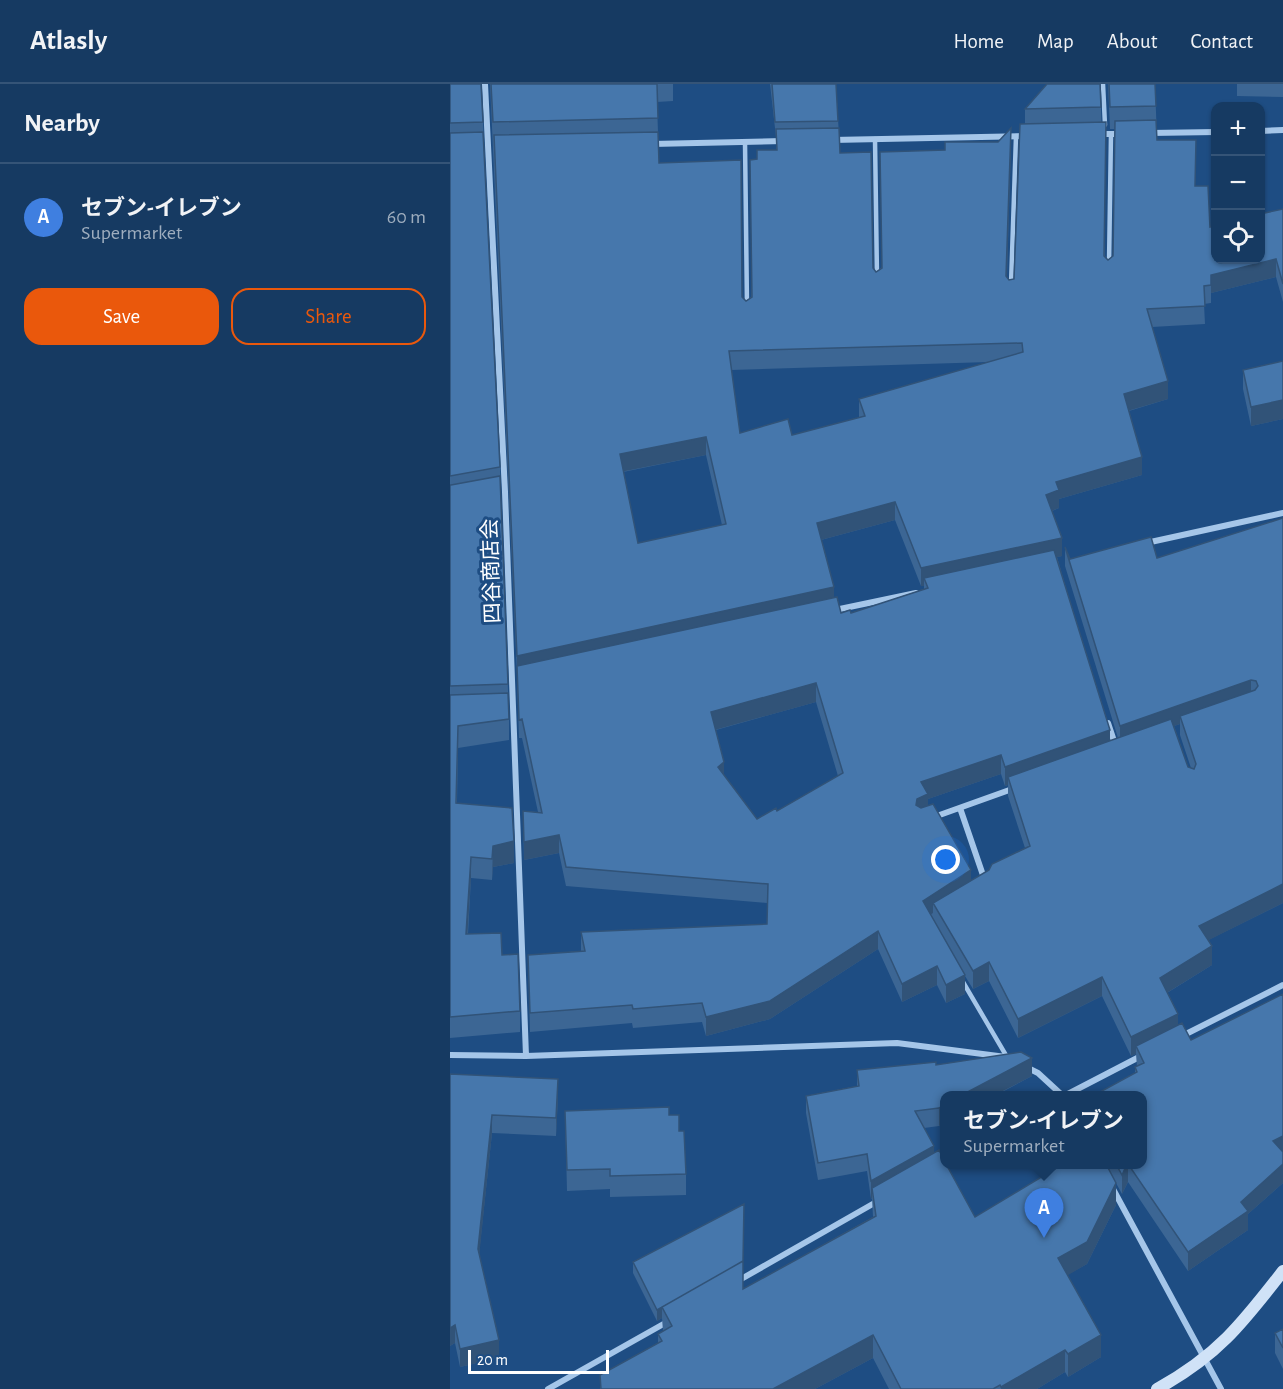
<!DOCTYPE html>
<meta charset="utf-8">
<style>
body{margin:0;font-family:"Alegreya Sans","Noto Sans JP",sans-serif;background:#23456b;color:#f1f3f6}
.controls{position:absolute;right:18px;top:18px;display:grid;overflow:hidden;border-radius:12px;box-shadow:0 2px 4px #0004}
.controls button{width:54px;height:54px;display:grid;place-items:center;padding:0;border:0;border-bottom:2px solid #355477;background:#163a62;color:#f1f3f6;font:30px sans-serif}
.scale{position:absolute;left:18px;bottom:15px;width:141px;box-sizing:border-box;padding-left:6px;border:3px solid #fff;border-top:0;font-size:16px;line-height:21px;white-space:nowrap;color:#fff;-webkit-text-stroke:4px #1e4d83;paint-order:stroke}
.you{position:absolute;left:496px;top:776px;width:21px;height:21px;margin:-15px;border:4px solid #fff;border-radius:50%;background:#1a73e8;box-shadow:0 0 0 9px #1a73e833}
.badge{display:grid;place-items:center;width:39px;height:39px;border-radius:50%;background:#ea580c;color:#fff;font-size:20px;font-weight:700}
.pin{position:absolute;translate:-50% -50px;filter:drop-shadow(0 2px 3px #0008)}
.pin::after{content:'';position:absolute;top:32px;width:21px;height:18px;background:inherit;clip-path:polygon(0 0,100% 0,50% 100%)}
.popup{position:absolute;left:490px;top:1007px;width:207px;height:78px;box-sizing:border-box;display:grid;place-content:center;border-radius:12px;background:#163a62;filter:drop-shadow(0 2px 4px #0005);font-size:20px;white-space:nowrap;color:#9eadbe}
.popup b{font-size:22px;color:#f1f3f6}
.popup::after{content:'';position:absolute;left:50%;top:100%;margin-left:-12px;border:12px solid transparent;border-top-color:#163a62}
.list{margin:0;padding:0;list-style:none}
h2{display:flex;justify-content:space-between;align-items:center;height:78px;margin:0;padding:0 24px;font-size:26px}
h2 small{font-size:20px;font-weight:400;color:#9eadbe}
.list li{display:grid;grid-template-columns:39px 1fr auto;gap:18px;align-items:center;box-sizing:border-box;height:108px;padding:0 24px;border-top:2px solid #355477}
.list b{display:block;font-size:22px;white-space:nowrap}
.list p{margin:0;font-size:20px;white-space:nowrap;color:#9eadbe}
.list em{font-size:20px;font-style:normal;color:#9eadbe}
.actions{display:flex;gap:12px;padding:18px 24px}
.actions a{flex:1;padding:14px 0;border:2px solid #ea580c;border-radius:18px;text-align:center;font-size:21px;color:#ea580c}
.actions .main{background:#ea580c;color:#fff}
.icon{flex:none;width:33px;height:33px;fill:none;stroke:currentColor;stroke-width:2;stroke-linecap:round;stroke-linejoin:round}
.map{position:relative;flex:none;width:833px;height:1305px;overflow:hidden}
header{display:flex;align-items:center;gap:36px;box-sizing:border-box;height:84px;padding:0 30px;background:#163a62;border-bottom:2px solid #355477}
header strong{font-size:28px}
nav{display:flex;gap:33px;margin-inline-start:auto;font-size:21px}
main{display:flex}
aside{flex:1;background:#163a62}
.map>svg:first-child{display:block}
</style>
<header>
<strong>Atlasly</strong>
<nav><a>Home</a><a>Map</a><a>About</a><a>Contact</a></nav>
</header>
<main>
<aside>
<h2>Nearby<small></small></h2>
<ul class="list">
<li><span class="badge" style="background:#3f7fe0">A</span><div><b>セブン-イレブン</b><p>Supermarket</p></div><em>60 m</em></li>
</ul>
<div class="actions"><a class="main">Save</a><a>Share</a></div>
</aside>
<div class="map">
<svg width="833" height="1305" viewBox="0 0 833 1305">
<rect width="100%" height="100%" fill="#1e4d83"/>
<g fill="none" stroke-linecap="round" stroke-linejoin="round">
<path stroke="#a5c6e9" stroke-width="4.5" d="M 653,0 L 655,41
M 425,55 L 427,193
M 295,58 L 297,222
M 659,181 L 661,50
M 561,201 L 566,52
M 513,898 L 557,973"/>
<path stroke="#a5c6e9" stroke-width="6" d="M 35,0 L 55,408 L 76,972
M 810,47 L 833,46
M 700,49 L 766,48
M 649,50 L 672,50
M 382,56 L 576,52
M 202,60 L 333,57
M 696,459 L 833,429
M 385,526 L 466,509
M 658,639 L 666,663
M 510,724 L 535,797
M 484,733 L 565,704
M 732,952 L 833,901
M 0,971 L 76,972 L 447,959 L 556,973
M 576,983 L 588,989 L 613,1012
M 614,1012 L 693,971
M 663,1105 L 771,1305
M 286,1198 L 428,1117
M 98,1305 L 217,1238"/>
<path stroke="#d0e2f7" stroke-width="12" d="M 707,1305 C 767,1272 792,1240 833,1187"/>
</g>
<path fill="#3c6694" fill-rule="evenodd" d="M 0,0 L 33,38 L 50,383 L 59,635 L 59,656 L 8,664 L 7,719 L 64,779 L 43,783 L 42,796 L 21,794 L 18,850 L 52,871 L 70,927 L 70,948 L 0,954 Z
M 40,0 L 223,0 L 223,17 L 207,18 L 209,79 L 292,213 L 296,217 L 301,213 L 307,75 L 326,66 L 326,53 L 320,0 L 386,0 L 390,69 L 423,184 L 426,188 L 431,184 L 495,66 L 561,62 L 557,193 L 559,196 L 564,195 L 575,39 L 575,25 L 651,23 L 655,172 L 658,176 L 663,172 L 665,45 L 660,45 L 658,0 L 705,0 L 707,56 L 745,102 L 760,143 L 833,125 L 833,218 L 826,193 L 761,209 L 761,219 L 754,220 L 755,240 L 702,243 L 718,315 L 679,327 L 692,391 L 609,415 L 609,424 L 602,427 L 612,472 L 607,473 L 660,657 L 668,654 L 615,482 L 615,463 L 620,475 L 707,474 L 833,434 L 833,819 L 758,856 L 762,881 L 717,909 L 728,941 L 741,956 L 833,910 L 833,1099 L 798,1130 L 798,1146 L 738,1187 L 678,1098 L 672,1110 L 666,1099 L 666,1121 L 637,1180 L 617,1191 L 651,1273 L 618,1293 L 615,1288 L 587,1305 L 439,1305 L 423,1274 L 365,1305 L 150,1305 L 150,1291 L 208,1260 L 208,1250 L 213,1247 L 212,1234 L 207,1237 L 183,1189 L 183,1178 L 293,1205 L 423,1133 L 422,1114 L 421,1115 L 417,1087 L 368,1096 L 356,1029 L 356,1012 L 407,1002 L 407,986 L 486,981 L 582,992 L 489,1042 L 474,1044 L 484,1069 L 525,1133 L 613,1080 L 693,1080 L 693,1011 L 650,1011 L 650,1008 L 685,989 L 685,983 L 687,983 L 686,970 L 681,972 L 652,912 L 568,954 L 539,897 L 523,905 L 515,892 L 515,910 L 496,919 L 487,901 L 452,918 L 428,865 L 320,935 L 256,952 L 252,938 L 183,944 L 182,939 L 80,948 L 78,871 L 131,867 L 131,848 L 317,840 L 317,819 L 116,802 L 109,769 L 74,776 L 73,727 L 88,728 L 72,654 L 69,654 L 67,590 ZM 539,278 L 409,315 L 409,334 L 342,351 L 290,349 L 281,286 ZM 256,371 L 272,441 L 188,459 L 173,388 ZM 445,436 L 471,502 L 474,502 L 474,505 L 401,529 L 391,529 L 384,513 L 371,456 ZM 366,618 L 388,692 L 327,727 L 307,735 L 274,691 L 266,646 ZM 730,640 L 730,651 L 741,684 L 738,683 L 724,642 ZM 551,690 L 555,702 L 558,701 L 558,712 L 575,764 L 521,797 L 478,721 L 478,715 Z
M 787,0 L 833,0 L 833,13 L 787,12 Z
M 833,277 L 833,335 L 801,342 L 793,305 L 793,286 Z
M 0,990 L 108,1013 L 106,1052 L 42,1049 L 29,1170 L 49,1274 L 10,1283 L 5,1259 L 0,1262 Z
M 115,1027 L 219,1031 L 229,1047 L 236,1090 L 236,1111 L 160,1113 L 160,1105 L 117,1107 Z
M 833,1245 L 833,1285 L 825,1269 L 825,1249 Z"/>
<path fill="#315378" d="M 561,44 L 561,62 L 556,210 L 556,192 Z
M 826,175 L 826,193 L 761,209 L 761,191 Z
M 718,297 L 718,315 L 674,328 L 674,310 Z
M 833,316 L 833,335 L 801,342 L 801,323 Z
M 256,353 L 256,371 L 170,388 L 170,370 Z
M 692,373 L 692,391 L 609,415 L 609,424 L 596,429 L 596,411 L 606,398 Z
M 445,418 L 445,436 L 367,457 L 367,439 Z
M 612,454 L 612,472 L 477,501 L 474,494 L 474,502 L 471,502 L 471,484 Z
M 384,503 L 384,521 L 67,590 L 67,572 Z
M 801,596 L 801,615 L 730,632 L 730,640 L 670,661 L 670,642 Z
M 366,599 L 366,618 L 261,647 L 261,628 Z
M 660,646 L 660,665 L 558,693 L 558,701 L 555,702 L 555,683 Z
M 551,671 L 551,690 L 478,715 L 478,729 L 466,721 L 471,698 Z
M 274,678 L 274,697 L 268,683 Z
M 109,751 L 109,769 L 74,776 L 74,758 Z
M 64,757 L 64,779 L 43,783 L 42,796 L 43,762 Z
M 21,773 L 21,794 L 16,871 L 16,850 Z
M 521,786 L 521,805 L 483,819 L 483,829 L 473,835 L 473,817 Z
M 833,800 L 833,819 L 749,861 L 749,842 Z
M 428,847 L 428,865 L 320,935 L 256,952 L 256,933 Z
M 762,862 L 762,881 L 710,913 L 710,894 Z
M 539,878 L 539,897 L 523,905 L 523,887 Z
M 487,882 L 487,901 L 452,918 L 452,900 Z
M 515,891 L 515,910 L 496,919 L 496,901 Z
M 652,893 L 652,912 L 568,954 L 568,935 Z
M 728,930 L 728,949 L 686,962 L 686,970 L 681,972 L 681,953 Z
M 582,974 L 582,992 L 545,1011 L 512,1011 Z
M 108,995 L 108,1013 L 106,1052 L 106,1034 Z
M 495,1020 L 495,1038 L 489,1042 L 489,1024 Z
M 42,1031 L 42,1049 L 28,1183 L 28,1165 Z
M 833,1052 L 833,1071 L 823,1057 Z
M 484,1062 L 484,1079 L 422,1104 L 422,1114 L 421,1115 L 421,1097 Z
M 678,1080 L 678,1098 L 672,1110 L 672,1091 Z
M 833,1080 L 833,1099 L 798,1130 L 798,1146 L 738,1187 L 738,1168 L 791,1118 Z
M 666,1099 L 666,1121 L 637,1180 L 608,1197 L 608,1174 Z
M 293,1177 L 212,1223 L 212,1234 L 207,1237 L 207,1226 Z
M 5,1241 L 5,1259 L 0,1262 L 0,1244 Z
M 423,1251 L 423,1274 L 365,1305 L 323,1305 Z
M 651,1251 L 651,1273 L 618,1293 L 618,1270 Z
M 49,1256 L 49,1274 L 10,1283 L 10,1265 Z
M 615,1266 L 615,1288 L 587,1305 L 551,1305 L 551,1303 Z"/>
<path fill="#4677ac" stroke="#315378" stroke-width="1.5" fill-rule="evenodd" d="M 0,0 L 31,0 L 33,38 L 0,39 Z
M 41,0 L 207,0 L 208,34 L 43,38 Z
M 322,0 L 386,0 L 388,37 L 325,38 Z
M 597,0 L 650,0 L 651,23 L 575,25 Z
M 659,0 L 705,0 L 706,22 L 660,23 Z
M 706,36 L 707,56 L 746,56 L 745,102 L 758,102 L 760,143 L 765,142 L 765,176 L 810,176 L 810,130 L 833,125 L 833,200 L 826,175 L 761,191 L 761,201 L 754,202 L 755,222 L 697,225 L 718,297 L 674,310 L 692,373 L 606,398 L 609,406 L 596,411 L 612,454 L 471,484 L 445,418 L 367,439 L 384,503 L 67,572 L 44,51 L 208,48 L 209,79 L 291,76 L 292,213 L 296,217 L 302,213 L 300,76 L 307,75 L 307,66 L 327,66 L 326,45 L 389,44 L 390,69 L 421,68 L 423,184 L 426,188 L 432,184 L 430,68 L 495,66 L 495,58 L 548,58 L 561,44 L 556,192 L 559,196 L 564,195 L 570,40 L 656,38 L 654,172 L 658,176 L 663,172 L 665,37 ZM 572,259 L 573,268 L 409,315 L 415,332 L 342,351 L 338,335 L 290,349 L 279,267 ZM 256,353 L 276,440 L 188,459 L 170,370 Z
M 33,48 L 50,383 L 0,392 L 0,49 Z
M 833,277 L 833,316 L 801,323 L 793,286 Z
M 50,392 L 58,600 L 0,602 L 0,401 L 1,401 Z
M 833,434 L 833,800 L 749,842 L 762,862 L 710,894 L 728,930 L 681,953 L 652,893 L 568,935 L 539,878 L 523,887 L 483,819 L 539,786 L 542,780 L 580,762 L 558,693 L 721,635 L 738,683 L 744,685 L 746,680 L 730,632 L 805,606 L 808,602 L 806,597 L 801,596 L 670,642 L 615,463 L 620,475 L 701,453 L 707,474 Z
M 604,466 L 660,646 L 555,683 L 551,671 L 471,698 L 478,710 L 467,715 L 466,721 L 471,724 L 483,720 L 521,786 L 473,817 L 515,891 L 496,901 L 487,882 L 452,900 L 428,847 L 320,917 L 256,933 L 252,919 L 183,925 L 182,921 L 80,929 L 78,871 L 135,867 L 131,848 L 317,840 L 318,800 L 116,783 L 109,751 L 74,758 L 73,727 L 92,729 L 72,635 L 69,636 L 67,582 L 387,513 L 391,529 L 400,526 L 401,529 L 478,504 L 474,494 ZM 366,599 L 393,689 L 327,727 L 326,724 L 307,735 L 268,683 L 274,678 L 261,628 Z
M 58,609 L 59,635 L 8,642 L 6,719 L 62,724 L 64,757 L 43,762 L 42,775 L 21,773 L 16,850 L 51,849 L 52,871 L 68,870 L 70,927 L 0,933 L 0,611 Z
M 833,910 L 833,1052 L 823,1057 L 833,1068 L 833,1080 L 791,1118 L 798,1127 L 738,1168 L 678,1080 L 693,1080 L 693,1011 L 652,1011 L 650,1008 L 687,988 L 685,983 L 694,979 L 686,962 L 732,939 L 741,956 Z
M 571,968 L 582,974 L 512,1011 L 495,1011 L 495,1020 L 489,1024 L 465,1027 L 484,1062 L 421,1097 L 417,1070 L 368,1079 L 356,1012 L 409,1002 L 407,986 L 486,978 L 486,981 Z
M 0,990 L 108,995 L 106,1034 L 42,1031 L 28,1165 L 49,1256 L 10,1265 L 5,1241 L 0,1244 Z
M 219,1023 L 219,1031 L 229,1031 L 229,1047 L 234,1047 L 236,1090 L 160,1092 L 160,1085 L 117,1086 L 115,1027 Z
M 489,1066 L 495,1078 L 495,1080 L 496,1080 L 525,1133 L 613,1080 L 656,1080 L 666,1099 L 637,1158 L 608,1174 L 651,1251 L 618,1270 L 615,1266 L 551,1303 L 550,1301 L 543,1305 L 451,1305 L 423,1251 L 323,1305 L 151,1305 L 150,1291 L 212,1257 L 208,1250 L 222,1242 L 212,1223 L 293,1177 L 293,1205 L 426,1132 L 422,1104 Z
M 666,1080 L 677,1080 L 672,1091 Z
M 294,1120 L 293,1177 L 207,1226 L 183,1178 Z
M 833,1245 L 833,1264 L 825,1249 Z"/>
<g text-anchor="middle" stroke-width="6" stroke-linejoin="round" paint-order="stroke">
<g font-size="21" fill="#fff" stroke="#1e4d83">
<text transform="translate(41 487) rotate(-92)" y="7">四谷商店会</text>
</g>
</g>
</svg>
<div class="controls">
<button>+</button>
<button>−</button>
<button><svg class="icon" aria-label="locate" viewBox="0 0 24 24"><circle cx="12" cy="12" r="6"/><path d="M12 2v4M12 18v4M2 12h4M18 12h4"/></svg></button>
</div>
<div class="scale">20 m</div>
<div class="you"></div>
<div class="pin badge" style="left:594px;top:1154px;background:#3f7fe0">A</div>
<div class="popup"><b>セブン-イレブン</b>Supermarket</div>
</div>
</main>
